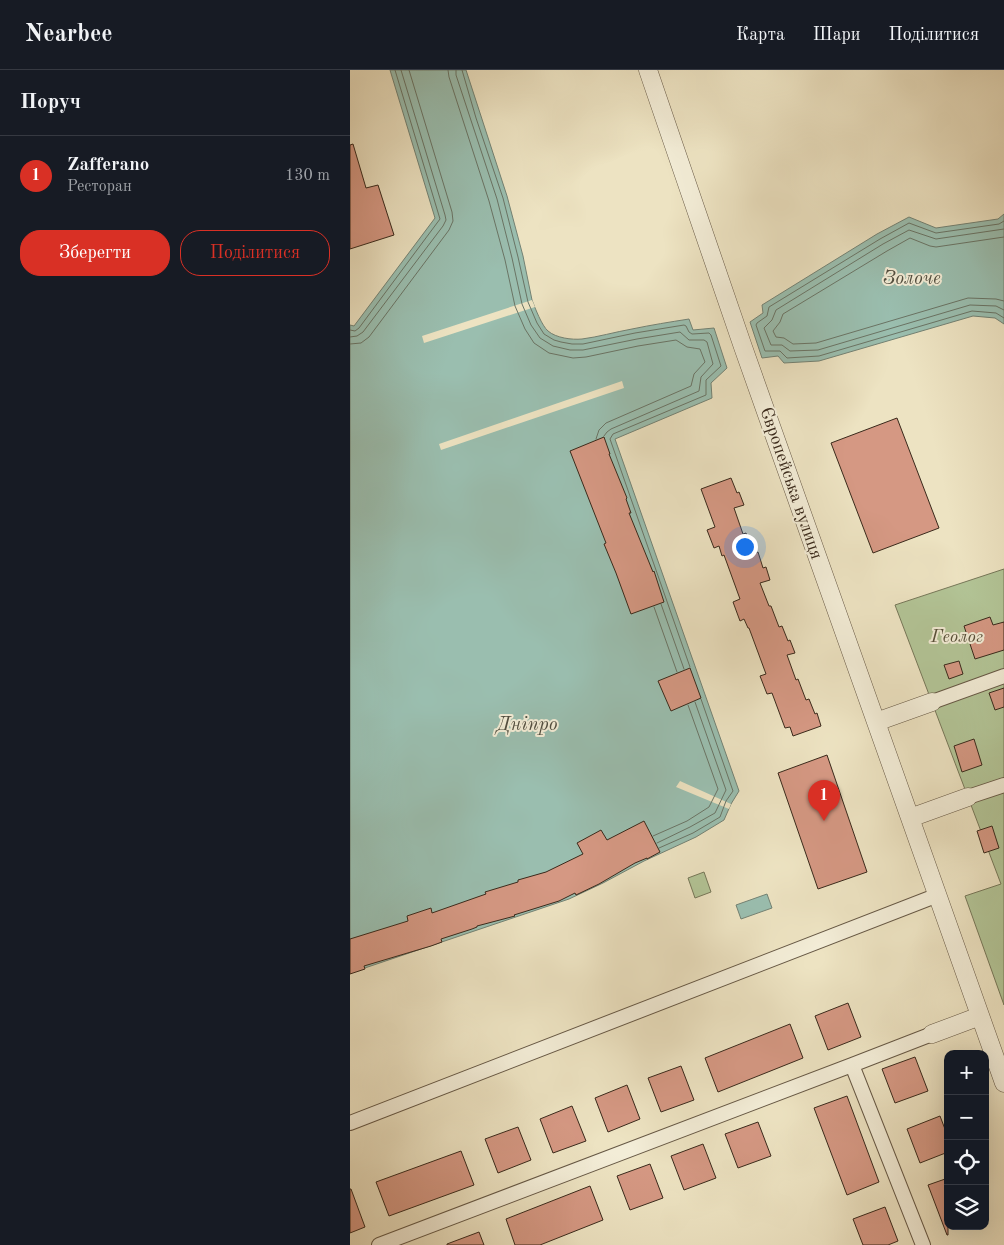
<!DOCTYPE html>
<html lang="uk">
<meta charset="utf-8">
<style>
body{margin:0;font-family:"Old Standard TT",serif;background:#20242c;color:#f1f3f6}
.controls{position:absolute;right:15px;bottom:15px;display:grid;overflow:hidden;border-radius:10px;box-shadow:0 5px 20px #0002}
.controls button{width:45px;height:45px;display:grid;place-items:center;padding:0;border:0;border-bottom:1px solid #363941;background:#171b24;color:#f1f3f6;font:25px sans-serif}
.you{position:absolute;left:394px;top:476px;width:18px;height:18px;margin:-12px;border:4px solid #fff;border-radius:50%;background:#1a73e8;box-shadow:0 0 0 8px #1a73e833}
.badge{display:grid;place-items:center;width:32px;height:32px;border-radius:50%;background:#d93025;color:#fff;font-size:16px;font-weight:700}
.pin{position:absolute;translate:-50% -41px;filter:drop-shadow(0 1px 2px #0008)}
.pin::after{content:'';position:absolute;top:26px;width:18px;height:15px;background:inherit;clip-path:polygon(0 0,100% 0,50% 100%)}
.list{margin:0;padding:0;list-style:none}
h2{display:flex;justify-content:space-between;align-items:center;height:65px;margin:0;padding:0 20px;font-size:21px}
h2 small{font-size:16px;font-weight:400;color:#9ea1a6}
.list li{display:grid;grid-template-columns:32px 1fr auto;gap:15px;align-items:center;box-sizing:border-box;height:80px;padding:0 20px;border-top:1px solid #363941}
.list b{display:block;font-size:19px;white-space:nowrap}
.list p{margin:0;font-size:16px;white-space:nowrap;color:#9ea1a6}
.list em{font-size:16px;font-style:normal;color:#9ea1a6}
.actions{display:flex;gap:10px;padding:15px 20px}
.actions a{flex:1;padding:11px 0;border:1px solid #d93025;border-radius:20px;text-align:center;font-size:18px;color:#d93025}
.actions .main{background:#d93025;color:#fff}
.icon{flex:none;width:28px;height:28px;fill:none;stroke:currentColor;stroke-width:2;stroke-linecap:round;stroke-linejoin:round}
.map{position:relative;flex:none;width:654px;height:1175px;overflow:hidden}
header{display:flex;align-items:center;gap:30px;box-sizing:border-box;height:70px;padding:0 25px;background:#171b24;border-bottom:1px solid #363941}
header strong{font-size:24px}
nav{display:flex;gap:28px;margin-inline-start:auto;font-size:18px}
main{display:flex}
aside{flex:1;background:#171b24}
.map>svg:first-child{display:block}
</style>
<header>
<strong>Nearbee</strong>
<nav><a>Карта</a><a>Шари</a><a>Поділитися</a></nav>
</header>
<main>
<aside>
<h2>Поруч<small></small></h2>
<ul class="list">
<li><span class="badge">1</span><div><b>Zafferano</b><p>Ресторан</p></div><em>130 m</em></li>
</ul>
<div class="actions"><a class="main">Зберегти</a><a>Поділитися</a></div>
</aside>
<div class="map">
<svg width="654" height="1175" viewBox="0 0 654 1175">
<rect width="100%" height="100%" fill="#ede3c2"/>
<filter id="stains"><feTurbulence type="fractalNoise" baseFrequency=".004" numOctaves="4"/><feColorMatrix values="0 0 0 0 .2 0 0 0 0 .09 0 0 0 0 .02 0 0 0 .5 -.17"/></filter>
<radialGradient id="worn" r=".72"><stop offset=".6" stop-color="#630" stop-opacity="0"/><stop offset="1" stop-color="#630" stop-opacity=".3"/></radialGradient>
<path fill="#b3c597" stroke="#767759" d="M 654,499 L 654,935 L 615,826 L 651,814 L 545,535 Z
M 354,802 L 361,822 L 345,828 L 338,808 Z"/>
<path fill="#9abeaf" stroke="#738274" d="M 40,0 L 116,0 L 157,126 L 173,186 L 182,230 C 185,238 192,256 198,261 C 206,268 222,270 232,269 C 248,267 265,262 282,259 C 301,255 320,252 339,249 L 343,260 L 364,258 L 377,298 L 361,313 L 362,328 L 265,369 L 389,721 L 381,734 L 374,750 L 346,767 L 294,791 L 253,813 L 219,829 L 0,903 L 0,255 L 4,256 L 85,148 Z
M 654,144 L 654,254 L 645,248 L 623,246 L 469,291 L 434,293 L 428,286 L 412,288 L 400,252 L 413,243 L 412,235 L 527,164 L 559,147 L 586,158 L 648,149 Z
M 417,824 L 422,838 L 391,849 L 386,835 Z"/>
<path fill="#ede3c2" d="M 182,230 L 185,237 L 74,273 L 72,266 Z
M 272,311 L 274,318 L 91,380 L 89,374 Z
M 330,711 L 381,734 L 379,739 L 326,717 Z"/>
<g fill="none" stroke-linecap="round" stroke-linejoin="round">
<path stroke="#6a7465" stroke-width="1" d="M 98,0 L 99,7 L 139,131 L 155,190 L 165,236 L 175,259 L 184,273 L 199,283 L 223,288 L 236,287 L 288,276 L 326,270 L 337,277 L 350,279 L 355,292 L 344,304 L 341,316 L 256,353 L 249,360 L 246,369
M 106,0 L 106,5 L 147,129 L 162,188 L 172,234 L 181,255 L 190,268 L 203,276 L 220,280 L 233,280 L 287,269 L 330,262 L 339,270 L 354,270 L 357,272 L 363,294 L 351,307 L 349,321 L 261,359 L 257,362 L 254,366
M 112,0 L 126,48 L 153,128 L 168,187 L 178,232 L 187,253 L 194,264 L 204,270 L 211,272 L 222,274 L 233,274 L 285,263 L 334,255 L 336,256 L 339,262 L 342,264 L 359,263 L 361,265 L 371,296 L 356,310 L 356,325 L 263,364 L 260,369 L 340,597
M 654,151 L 649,154 L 586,163 L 559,153 L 530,169 L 419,237 L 417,246 L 407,253 L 406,255 L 415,281 L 430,281 L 437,288 L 469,286 L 622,241 L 646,243 L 654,248
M 654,159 L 586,169 L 559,160 L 533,174 L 426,240 L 422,250 L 414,258 L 421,275 L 432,275 L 440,281 L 468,280 L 620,235 L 646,236 L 654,240
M 654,167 L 586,177 L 580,176 L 560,168 L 537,181 L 433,244 L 430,252 L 423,261 L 426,267 L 434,268 L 443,274 L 466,273 L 618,228 L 646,229 L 654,231
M 0,260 L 5,261 L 9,258 L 90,149 L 45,0
M 0,267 L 7,266 L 13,262 L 93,156 L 96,150 L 95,145 L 51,0
M 0,274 L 11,273 L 19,267 L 99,160 L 103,151 L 102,142 L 59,0
M 311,534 L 334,599
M 304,537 L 327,602
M 303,766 L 337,751 L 359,737 L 368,719 L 338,635
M 307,773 L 340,757 L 365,743 L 376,720 L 345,632
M 309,778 L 343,763 L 370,747 L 376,731 L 383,721 L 351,629"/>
</g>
<path fill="#d59883" stroke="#39291b" d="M 3,74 L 16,118 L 28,115 L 44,165 L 0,179 L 0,75 Z
M 547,348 L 589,458 L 523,483 L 481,373 Z
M 254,367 L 260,384 L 259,384 L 277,428 L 276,429 L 281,443 L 279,443 L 303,502 L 304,501 L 314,532 L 281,544 L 266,503 L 254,474 L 256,473 L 220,381 Z
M 381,408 L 387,423 L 389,422 L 394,435 L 384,438 L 393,464 L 396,463 L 403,484 L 408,482 L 413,498 L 416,497 L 420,510 L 410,513 L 419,536 L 421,536 L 429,557 L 432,556 L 438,571 L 440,570 L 445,583 L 437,585 L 446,610 L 448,609 L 456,630 L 459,629 L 465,644 L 467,643 L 471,656 L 443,666 L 440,657 L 435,658 L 422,623 L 417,624 L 410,606 L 416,604 L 399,558 L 398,558 L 394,549 L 390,551 L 383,532 L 390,529 L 374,485 L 372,486 L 369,476 L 364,478 L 357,460 L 365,457 L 351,419 Z
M 640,547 L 643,555 L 654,552 L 654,580 L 625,589 L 614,556 Z
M 609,591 L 613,604 L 599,609 L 594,595 Z
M 340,598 L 351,628 L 321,641 L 308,611 Z
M 654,618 L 654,637 L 645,640 L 639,623 Z
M 624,669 L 632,695 L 612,702 L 604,676 Z
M 477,685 L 517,802 L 468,819 L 428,703 Z
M 294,751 L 310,782 L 297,789 L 297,788 L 285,793 L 249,814 L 226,825 L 225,823 L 209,831 L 164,845 L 165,846 L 127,856 L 127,857 L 122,859 L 91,869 L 92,872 L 81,876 L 14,896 L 15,899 L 0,904 L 0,869 L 58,851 L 57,846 L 81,838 L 82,843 L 136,824 L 135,822 L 168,812 L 168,810 L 196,802 L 233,784 L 227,773 L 251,760 L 257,770 Z
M 642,756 L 649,778 L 634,783 L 627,761 Z
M 498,933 L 511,967 L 478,980 L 465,946 Z
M 440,954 L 453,988 L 368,1022 L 355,988 Z
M 565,987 L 578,1021 L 545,1033 L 532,999 Z
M 331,996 L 344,1030 L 311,1042 L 298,1008 Z
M 277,1015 L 290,1049 L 258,1062 L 245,1028 Z
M 497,1026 L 529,1112 L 497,1125 L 464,1038 Z
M 222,1036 L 236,1071 L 203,1083 L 190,1049 Z
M 590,1046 L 598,1067 L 598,1082 L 570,1093 L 557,1059 Z
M 408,1052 L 421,1086 L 388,1098 L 375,1064 Z
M 168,1057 L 181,1090 L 148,1103 L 135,1069 Z
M 353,1074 L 366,1108 L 334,1120 L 321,1086 Z
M 111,1081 L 124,1115 L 39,1146 L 26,1112 Z
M 300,1094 L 313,1128 L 280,1140 L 267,1106 Z
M 598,1108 L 598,1165 L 597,1165 L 578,1115 Z
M 240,1116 L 253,1150 L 190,1175 L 165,1175 L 156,1149 Z
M 0,1119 L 1,1119 L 15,1157 L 0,1163 Z
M 535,1137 L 548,1171 L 538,1175 L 513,1175 L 503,1149 Z
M 129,1162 L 134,1175 L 97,1175 L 97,1174 Z"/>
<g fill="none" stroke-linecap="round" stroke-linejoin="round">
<g stroke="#665845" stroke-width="16">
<path id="minor" d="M 582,632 L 654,606
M 618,727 L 654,715
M 502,995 L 573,1175
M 0,1053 L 588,825
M 29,1175 L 502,995 L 582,964"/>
</g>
<g stroke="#665845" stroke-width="19">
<path id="tertiary" d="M 298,0 L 393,277 L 654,1013
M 526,652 L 582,632
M 560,748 L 618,727
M 582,964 L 630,946"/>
</g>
<use href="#minor" stroke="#f3edd7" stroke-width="14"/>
<use href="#tertiary" stroke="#f3edd7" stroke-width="18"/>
</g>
<g text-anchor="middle" stroke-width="4" stroke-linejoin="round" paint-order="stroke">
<g font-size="18" fill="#39291b" stroke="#f3edd7">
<text transform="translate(442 413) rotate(71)" y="6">Європейська вулиця</text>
</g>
<g font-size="18" font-style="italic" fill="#58503a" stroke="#f3edd7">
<text x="607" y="572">Геолог</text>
</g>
<g font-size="19" font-style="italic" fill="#514e40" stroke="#f3edd7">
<text x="562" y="214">Золоче</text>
<text x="177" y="660">Дніпро</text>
</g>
</g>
<rect width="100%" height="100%" filter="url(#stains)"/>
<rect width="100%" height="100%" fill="url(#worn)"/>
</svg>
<div class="controls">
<button>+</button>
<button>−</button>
<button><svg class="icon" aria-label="locate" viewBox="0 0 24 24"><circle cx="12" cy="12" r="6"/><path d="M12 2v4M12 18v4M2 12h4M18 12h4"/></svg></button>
<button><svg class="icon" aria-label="layers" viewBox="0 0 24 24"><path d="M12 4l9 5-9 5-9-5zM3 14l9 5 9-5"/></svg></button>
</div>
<div class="you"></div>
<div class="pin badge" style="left:474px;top:751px">1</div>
</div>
</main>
